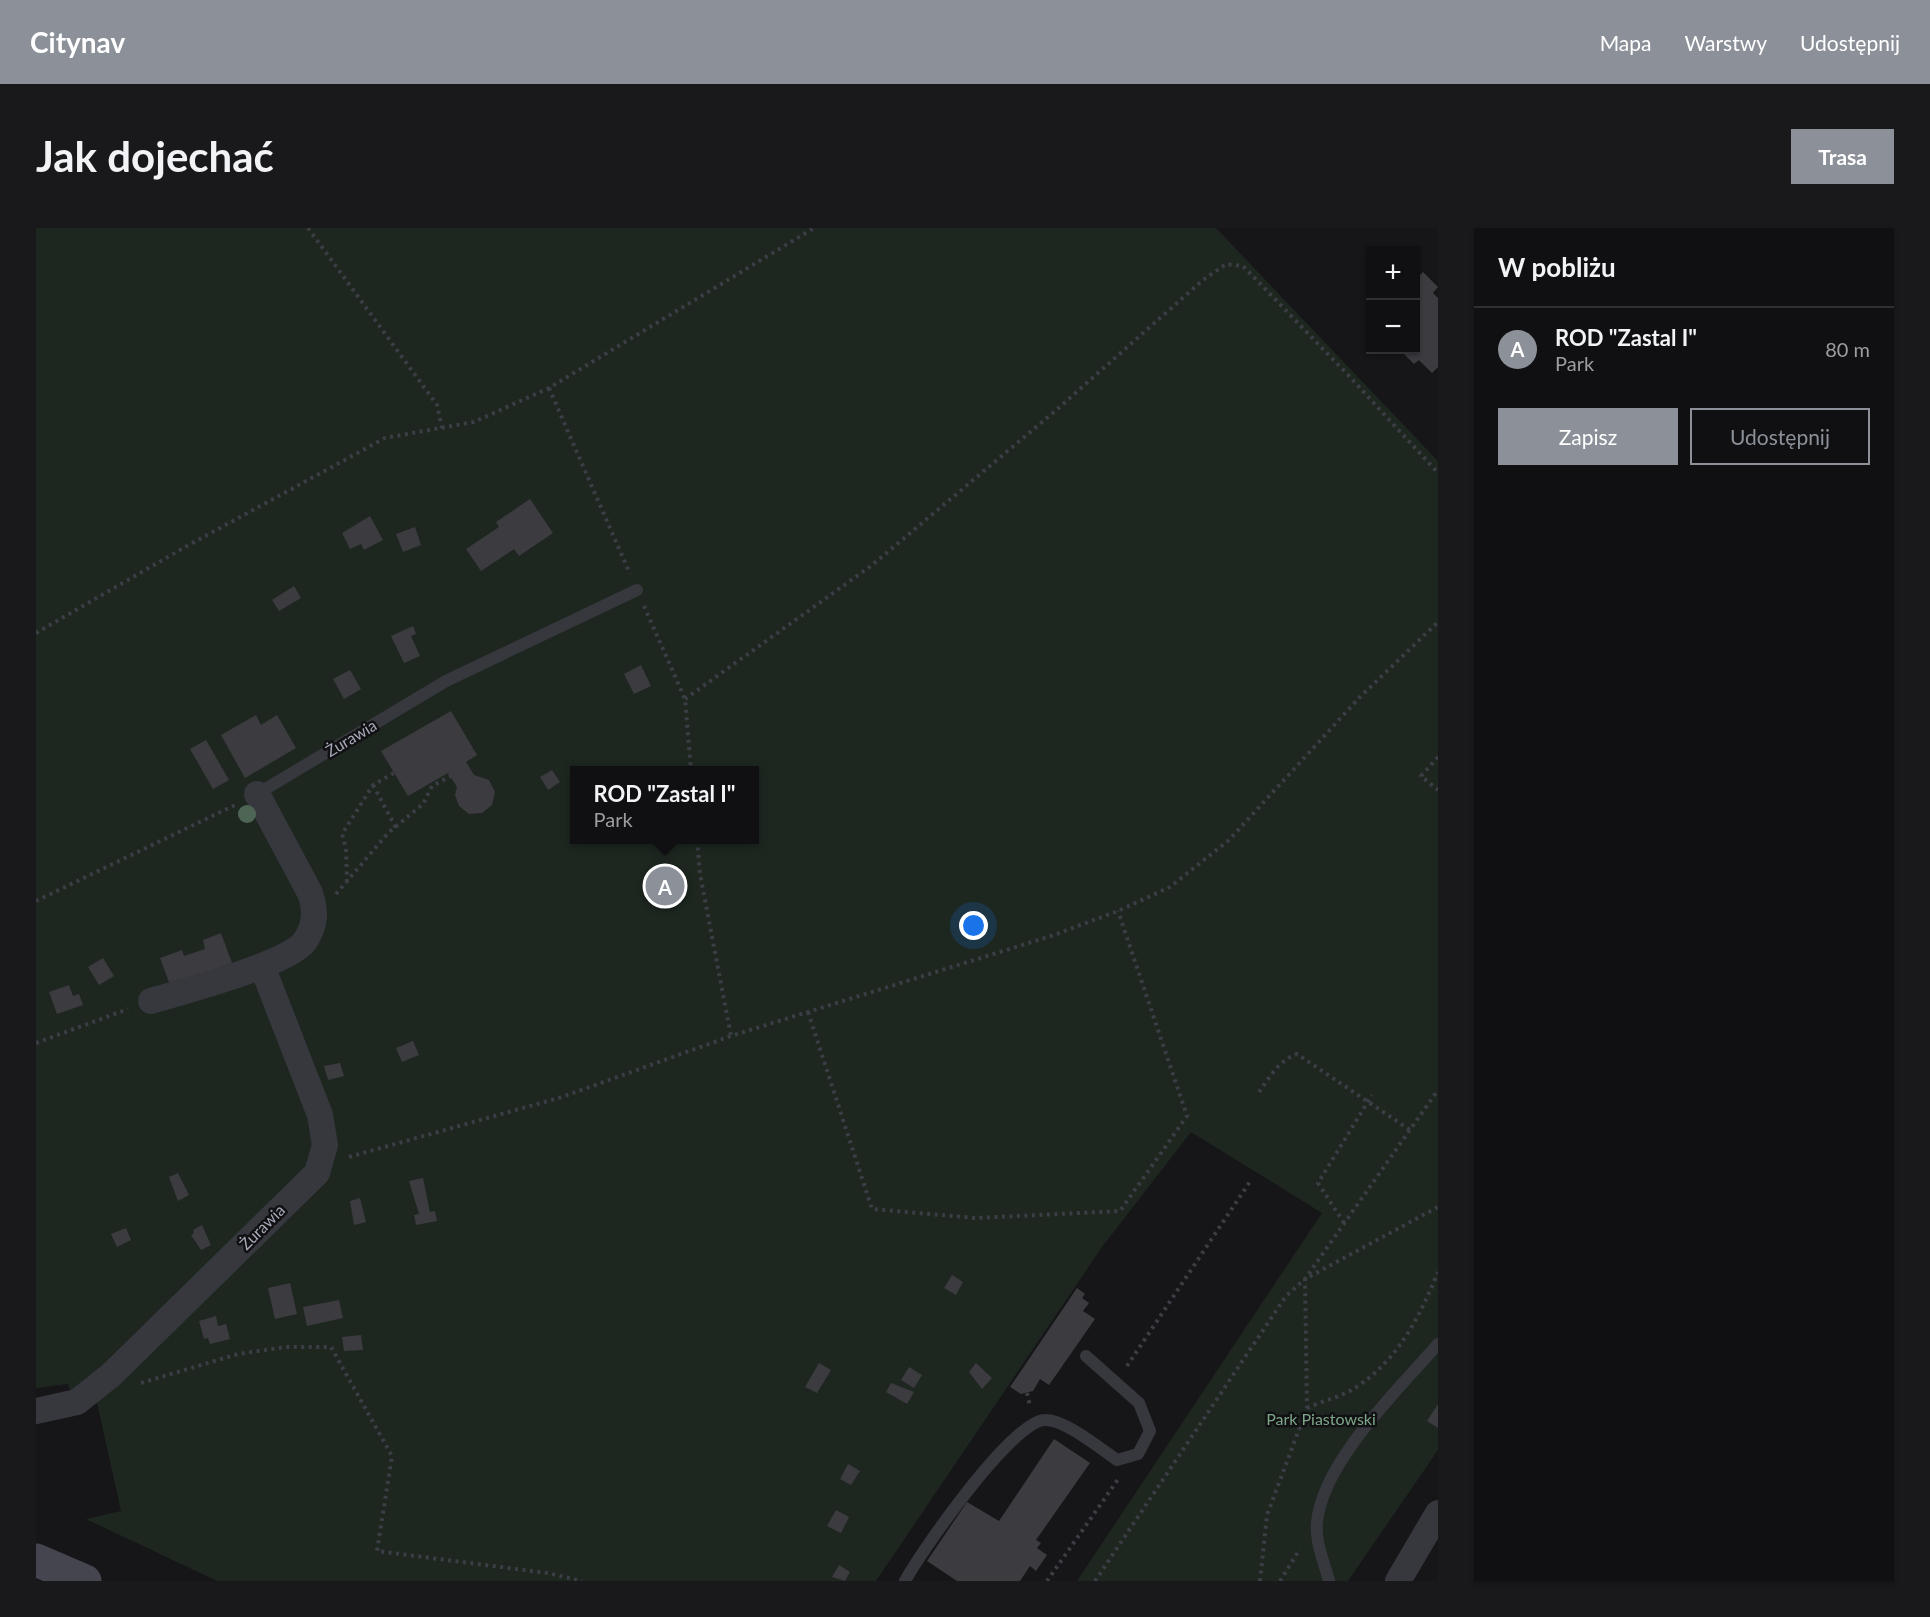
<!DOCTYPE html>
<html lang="pl">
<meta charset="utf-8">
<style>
body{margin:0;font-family:Lato,sans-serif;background:#19191b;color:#f1f3f6}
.controls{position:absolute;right:18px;top:18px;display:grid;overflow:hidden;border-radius:0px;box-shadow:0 2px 4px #0004}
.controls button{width:54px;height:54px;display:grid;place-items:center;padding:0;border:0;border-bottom:2px solid #303032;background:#101012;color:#f1f3f6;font:30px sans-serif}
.you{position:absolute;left:938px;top:698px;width:21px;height:21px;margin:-15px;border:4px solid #fff;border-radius:50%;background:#1a73e8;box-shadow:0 0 0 9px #1a73e833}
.badge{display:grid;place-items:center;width:39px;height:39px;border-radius:50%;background:#8c9099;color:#fff;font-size:20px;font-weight:700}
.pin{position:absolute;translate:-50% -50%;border:3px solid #fff;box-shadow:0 2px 6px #0006}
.popup{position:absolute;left:534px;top:538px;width:189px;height:78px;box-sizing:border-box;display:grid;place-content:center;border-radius:0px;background:#101012;filter:drop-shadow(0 2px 4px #0005);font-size:20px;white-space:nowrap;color:#9c9d9f}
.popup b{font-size:22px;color:#f1f3f6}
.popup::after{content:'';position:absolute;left:50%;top:100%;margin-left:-12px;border:12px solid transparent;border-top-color:#101012}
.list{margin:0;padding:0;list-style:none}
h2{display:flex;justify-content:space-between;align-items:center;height:78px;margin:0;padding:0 24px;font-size:26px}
h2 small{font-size:20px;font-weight:400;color:#9c9d9f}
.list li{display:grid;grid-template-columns:39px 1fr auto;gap:18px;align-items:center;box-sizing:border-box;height:84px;padding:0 24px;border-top:2px solid #303032}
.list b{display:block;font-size:22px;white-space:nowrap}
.list p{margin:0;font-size:20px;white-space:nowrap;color:#9c9d9f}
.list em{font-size:20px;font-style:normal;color:#9c9d9f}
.actions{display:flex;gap:12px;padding:18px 24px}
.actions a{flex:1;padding:14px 0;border:2px solid #8c9099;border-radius:0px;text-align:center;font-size:21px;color:#8c9099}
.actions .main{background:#8c9099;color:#fff}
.map{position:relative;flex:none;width:1402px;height:1353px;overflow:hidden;border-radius:0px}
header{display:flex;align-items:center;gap:36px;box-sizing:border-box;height:84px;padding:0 30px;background:#8c9099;color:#fff}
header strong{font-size:28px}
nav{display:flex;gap:33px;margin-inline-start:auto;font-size:21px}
.intro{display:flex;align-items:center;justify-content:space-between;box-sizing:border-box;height:144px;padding:0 36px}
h1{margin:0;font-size:42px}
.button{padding:15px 27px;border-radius:0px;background:#8c9099;color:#fff;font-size:21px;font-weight:700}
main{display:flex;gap:36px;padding:0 36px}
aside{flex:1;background:#101012;border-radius:0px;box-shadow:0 2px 4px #0004}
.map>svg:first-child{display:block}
</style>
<header>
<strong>Citynav</strong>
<nav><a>Mapa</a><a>Warstwy</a><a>Udostępnij</a></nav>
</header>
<div class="intro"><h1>Jak dojechać</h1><a class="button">Trasa</a></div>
<main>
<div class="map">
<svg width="1402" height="1353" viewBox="0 0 1402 1353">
<rect width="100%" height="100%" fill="#161618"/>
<path fill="#1d2720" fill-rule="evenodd" d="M 0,0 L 1180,0 L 1402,233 L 1402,1222 L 1312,1353 L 1041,1353 L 1286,985 L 1155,904 L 1066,1019 L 840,1353 L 181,1353 L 50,1291 L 85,1283 L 61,1175 L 35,1165 L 32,1156 L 0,1160 ZM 539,542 L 719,542 L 719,612 L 539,612 Z"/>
<path fill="#3c3b40" d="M 1387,44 L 1402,59 L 1397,65 L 1402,70 L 1402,139 L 1396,145 L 1383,132 L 1378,136 L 1364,122 L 1380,122 L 1380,51 Z
M 494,271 L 517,305 L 483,328 L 478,321 L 445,343 L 430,321 L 463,299 L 460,294 Z
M 334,288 L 347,312 L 328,322 L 325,316 L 314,321 L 306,305 Z
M 379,299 L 385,317 L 367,324 L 360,306 Z
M 258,358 L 265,370 L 243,383 L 236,372 Z
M 377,398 L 380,406 L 375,408 L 384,428 L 368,435 L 355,408 Z
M 605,437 L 615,458 L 598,466 L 588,446 Z
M 314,442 L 325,461 L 308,471 L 297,451 Z
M 415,483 L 441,527 L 430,534 L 438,547 L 453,552 L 459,564 L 456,577 L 446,585 L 433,586 L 423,578 L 419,567 L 421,559 L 412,545 L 372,568 L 345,523 Z
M 220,487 L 225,497 L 241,487 L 260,520 L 209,550 L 185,507 Z
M 170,512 L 193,552 L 177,561 L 154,521 Z
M 516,542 L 524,554 L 512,562 L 504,549 Z
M 185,705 L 196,735 L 134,757 L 124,730 L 146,722 L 148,728 L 169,721 L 167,712 Z
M 67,730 L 78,748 L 63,757 L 52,739 Z
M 33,757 L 37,768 L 43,766 L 47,777 L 21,786 L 13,764 Z
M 377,813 L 383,827 L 366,834 L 360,820 Z
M 304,835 L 308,848 L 292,852 L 288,838 Z
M 142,945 L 153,967 L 142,973 L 133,949 Z
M 387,950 L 394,984 L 399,983 L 401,993 L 380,997 L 378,987 L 383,986 L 373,953 Z
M 324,970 L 330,994 L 318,997 L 314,973 Z
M 166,997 L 175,1017 L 165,1022 L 155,1007 L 158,1005 L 157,1002 Z
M 90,1000 L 95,1012 L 81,1019 L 75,1006 Z
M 916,1047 L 927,1054 L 920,1067 L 908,1060 Z
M 254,1055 L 261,1086 L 239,1091 L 232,1060 Z
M 1041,1060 L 1049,1066 L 1046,1070 L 1053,1075 L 1047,1083 L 1059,1091 L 1013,1157 L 1004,1151 L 997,1163 L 985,1166 L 974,1159 Z
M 303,1072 L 307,1090 L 271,1098 L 267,1079 Z
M 180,1088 L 182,1098 L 190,1096 L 194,1111 L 174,1116 L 172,1110 L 168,1111 L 163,1093 Z
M 325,1107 L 327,1122 L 308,1123 L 306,1109 Z
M 783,1135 L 795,1142 L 781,1165 L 769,1159 Z
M 940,1135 L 956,1150 L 946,1161 L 933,1144 Z
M 873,1139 L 886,1147 L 878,1160 L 865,1152 Z
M 855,1155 L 878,1164 L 871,1176 L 850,1164 Z
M 1402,1176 L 1402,1200 L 1391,1193 Z
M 1018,1211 L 1054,1235 L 1000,1312 L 1005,1315 L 1001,1320 L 1011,1327 L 1000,1343 L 994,1338 L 984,1353 L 921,1353 L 891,1333 L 931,1274 L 963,1293 Z
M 812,1236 L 824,1243 L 815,1257 L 804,1251 Z
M 800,1282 L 813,1289 L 805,1305 L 791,1298 Z
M 803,1337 L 814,1344 L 809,1353 L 796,1349 Z"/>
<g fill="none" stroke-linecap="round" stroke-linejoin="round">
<path stroke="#3c3d45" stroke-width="4" stroke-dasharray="3 4.5" stroke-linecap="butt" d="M 272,0 L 401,177 L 406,200
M 513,160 L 594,346
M 608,378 L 649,471 L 655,542
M 0,405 L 151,318 L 349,210 L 438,194 L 513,160 L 778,0
M 649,471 L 835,338 L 1018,184 L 1167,52 L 1190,36 L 1207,38 L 1312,147 L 1402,245
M 1402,529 L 1385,548 L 1402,562
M 337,557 L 360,600
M 661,612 L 664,646 L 695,808
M 311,654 L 310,620 L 306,606 L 337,557 L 358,545
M 300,666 L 352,605 L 387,576 L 396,558 L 415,548
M 0,673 L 199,577
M 772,784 L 836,981 L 940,990 L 1084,983 L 1151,888 L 1082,683
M 0,815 L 92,781
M 1223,864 C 1234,849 1243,832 1261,826 L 1374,902
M 313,929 L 526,869 L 695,808 L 1015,708 L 1082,683 L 1134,659 L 1193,612 L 1323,470 L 1402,394
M 1308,995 L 1282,955 L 1336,867
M 1091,1138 L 1215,952
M 105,1155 L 202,1126 L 250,1119 L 295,1119 L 356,1228 L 341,1323 L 511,1345 L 546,1353
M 991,1165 L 994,1178
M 1271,1180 C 1286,1173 1305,1169 1319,1160 C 1362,1132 1383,1090 1402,1044
M 1011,1353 L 1083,1250
M 1059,1353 L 1250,1068 L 1269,1051 L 1402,862
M 1224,1353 L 1231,1287 L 1271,1180 L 1269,1051 L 1402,979
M 1244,1353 L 1264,1321"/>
<path stroke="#37373e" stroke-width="12" d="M 221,566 L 410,453 L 601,362
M 869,1353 C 886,1322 976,1193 1009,1192 C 1028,1191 1065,1221 1081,1232 L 1102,1226 L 1114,1203 L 1103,1175 L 1050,1128
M 1293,1353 C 1288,1333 1279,1315 1281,1294 C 1287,1233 1363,1161 1402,1116"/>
<path stroke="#37373e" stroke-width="26" d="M 115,773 C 145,764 253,736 269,713 C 280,696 280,683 274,665 L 221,566
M 0,1183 L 41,1174 L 75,1147 L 281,945 L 289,917 L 284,887 L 226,738
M 1362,1353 L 1402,1285"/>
<path stroke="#44454e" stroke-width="33" d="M 0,1332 L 49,1353"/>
</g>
<circle fill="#4e6555" cx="211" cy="586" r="9"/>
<g text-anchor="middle" stroke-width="5" stroke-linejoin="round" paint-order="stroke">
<g font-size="16" fill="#a7a9b9" stroke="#111113">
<text transform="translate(315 510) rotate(-31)" y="6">Żurawia</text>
<text transform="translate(226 999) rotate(-45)" y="6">Żurawia</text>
</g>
<g font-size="16" fill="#7ca687" stroke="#111113">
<text x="1285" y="1197">Park Piastowski</text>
</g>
</g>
</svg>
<div class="controls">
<button>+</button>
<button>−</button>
</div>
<div class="you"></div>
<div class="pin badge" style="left:629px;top:658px">A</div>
<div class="popup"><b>ROD &quot;Zastal I&quot;</b>Park</div>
</div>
<aside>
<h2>W pobliżu<small></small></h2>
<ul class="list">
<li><span class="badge">A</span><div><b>ROD &quot;Zastal I&quot;</b><p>Park</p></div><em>80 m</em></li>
</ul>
<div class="actions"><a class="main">Zapisz</a><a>Udostępnij</a></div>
</aside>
</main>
